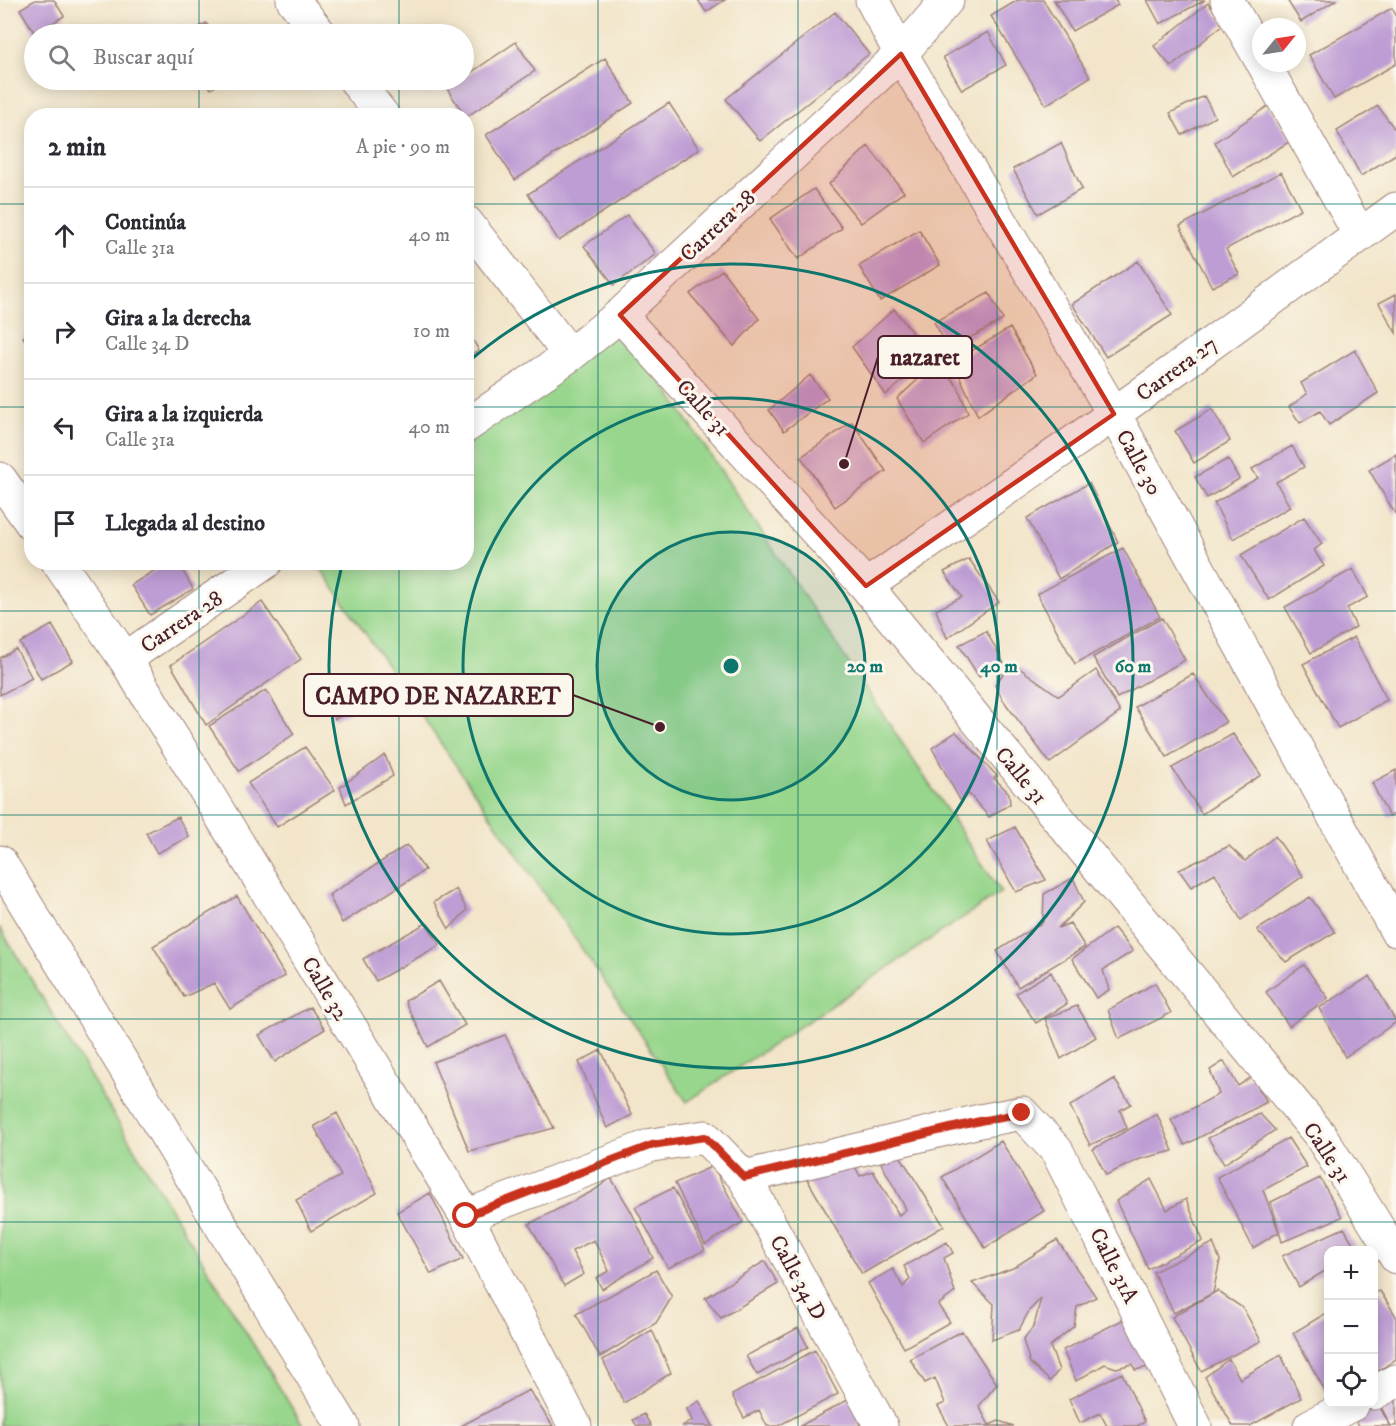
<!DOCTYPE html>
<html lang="es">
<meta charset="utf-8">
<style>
body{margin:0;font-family:"IM FELL DW Pica",serif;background:#f7f7f7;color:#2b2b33}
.controls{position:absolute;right:18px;bottom:18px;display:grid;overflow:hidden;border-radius:12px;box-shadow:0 3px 15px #0003}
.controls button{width:54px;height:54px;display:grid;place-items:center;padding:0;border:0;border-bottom:2px solid #e1e1e2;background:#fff;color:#2b2b33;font:30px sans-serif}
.compass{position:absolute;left:1252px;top:18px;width:54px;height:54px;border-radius:50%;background:#fff;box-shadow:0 3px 15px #0003;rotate:60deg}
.stop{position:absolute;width:18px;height:18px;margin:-14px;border:4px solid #c8321e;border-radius:50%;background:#fff}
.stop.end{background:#c8321e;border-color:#fff;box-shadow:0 2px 6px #0008}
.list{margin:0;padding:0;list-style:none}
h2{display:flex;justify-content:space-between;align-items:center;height:78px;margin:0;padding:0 24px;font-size:26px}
h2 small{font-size:20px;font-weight:400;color:#7c7c81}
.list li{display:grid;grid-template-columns:39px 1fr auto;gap:18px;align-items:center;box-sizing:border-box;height:96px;padding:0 24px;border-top:2px solid #e1e1e2}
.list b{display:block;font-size:22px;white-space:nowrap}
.list p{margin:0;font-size:20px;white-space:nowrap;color:#7c7c81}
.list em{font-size:20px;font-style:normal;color:#7c7c81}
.icon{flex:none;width:33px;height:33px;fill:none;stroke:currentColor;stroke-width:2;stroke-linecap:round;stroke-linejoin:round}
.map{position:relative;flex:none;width:1396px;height:1426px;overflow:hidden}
.search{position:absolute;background:#fff;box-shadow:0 3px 15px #0003;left:24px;top:24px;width:450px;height:66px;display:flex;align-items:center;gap:15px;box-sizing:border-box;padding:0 21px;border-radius:33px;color:#7c7c81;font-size:22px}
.panel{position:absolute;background:#fff;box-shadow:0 3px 15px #0003;left:24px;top:108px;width:450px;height:462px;border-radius:24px}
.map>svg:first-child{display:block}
</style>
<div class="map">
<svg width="1396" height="1426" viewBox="0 0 1396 1426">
<rect width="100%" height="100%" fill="#fbf7ec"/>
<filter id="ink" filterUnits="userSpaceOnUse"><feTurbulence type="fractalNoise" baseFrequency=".0167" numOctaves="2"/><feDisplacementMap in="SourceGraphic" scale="12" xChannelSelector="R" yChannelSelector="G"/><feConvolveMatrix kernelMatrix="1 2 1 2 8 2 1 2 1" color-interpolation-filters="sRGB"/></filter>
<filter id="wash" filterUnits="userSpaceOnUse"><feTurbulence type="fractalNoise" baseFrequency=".008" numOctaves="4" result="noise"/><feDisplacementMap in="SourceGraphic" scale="24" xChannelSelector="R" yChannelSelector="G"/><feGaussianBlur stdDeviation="1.35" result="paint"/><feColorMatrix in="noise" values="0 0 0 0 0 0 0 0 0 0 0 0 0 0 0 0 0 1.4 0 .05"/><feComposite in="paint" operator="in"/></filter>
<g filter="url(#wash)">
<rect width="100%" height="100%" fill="#f2e5c9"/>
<path fill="#97d68c" stroke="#707a5c" stroke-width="1.5" d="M 624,325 L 1001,892 L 687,1102 L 317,563 L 466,562 L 467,444 Z
M 0,928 L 303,1426 L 0,1426 Z"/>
<g id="blocks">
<path fill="#be9cd4" d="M 35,0 L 54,0 L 64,16 L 35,34 L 20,9 Z
M 698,0 L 725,0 L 706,12 Z
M 1018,0 L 1043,0 L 1090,77 L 1046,105 L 991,16 Z
M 1054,0 L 1115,0 L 1118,5 L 1072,31 Z
M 1147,0 L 1205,0 L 1160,24 Z
M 1287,0 L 1336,0 L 1301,22 Z
M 1208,3 L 1224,24 L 1171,67 L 1154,46 Z
M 1392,8 L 1396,15 L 1396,64 L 1334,99 L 1309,55 Z
M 835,12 L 869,54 L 760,141 L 726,99 Z
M 206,23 L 214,34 L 189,34 Z
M 988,32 L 1006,65 L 962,90 L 943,57 Z
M 516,42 L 535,71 L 466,117 L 447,89 Z
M 605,58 L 633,103 L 515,180 L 486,135 Z
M 205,80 L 224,80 L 211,89 Z
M 1204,96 L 1215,117 L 1182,135 L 1170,113 Z
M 669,103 L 699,149 L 559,241 L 528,194 Z
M 1268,106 L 1292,140 L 1233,177 L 1215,142 Z
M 1378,106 L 1396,131 L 1396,154 L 1361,176 L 1337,131 Z
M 1061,143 L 1082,189 L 1038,214 L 1013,169 Z
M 868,146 L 904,192 L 861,223 L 829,184 Z
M 1281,172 L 1301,209 L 1226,249 L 1239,274 L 1212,287 L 1180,226 Z
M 814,189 L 842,228 L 798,259 L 770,219 Z
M 627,215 L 656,254 L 614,285 L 584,246 Z
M 919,230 L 940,265 L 880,301 L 859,266 Z
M 1138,261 L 1172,315 L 1106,357 L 1072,304 Z
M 722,270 L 759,319 L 734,346 L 690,294 Z
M 989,293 L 1003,320 L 949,349 L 934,322 Z
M 1396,294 L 1396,333 L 1379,303 Z
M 894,309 L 931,357 L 886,395 L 852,347 Z
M 466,327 L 479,351 L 466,357 Z
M 1010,328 L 1037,374 L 978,416 L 953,362 Z
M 32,332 L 32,350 L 23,337 Z
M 1355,350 L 1378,393 L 1329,425 L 1320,411 L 1300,423 L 1289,407 L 1307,394 L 1301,383 Z
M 938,361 L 958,387 L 968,413 L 924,443 L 897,399 Z
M 810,375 L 828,398 L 784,431 L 769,410 Z
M 1212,409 L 1230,441 L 1194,463 L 1175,431 Z
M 852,422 L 886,471 L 835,507 L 801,457 Z
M 1292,446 L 1304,467 L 1276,482 L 1290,507 L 1233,539 L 1214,503 L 1258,478 L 1252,469 Z
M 1396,454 L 1396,515 L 1369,470 Z
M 1228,459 L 1239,479 L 1207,498 L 1195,477 Z
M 1089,483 L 1118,542 L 1059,579 L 1027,518 Z
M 1304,517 L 1322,544 L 1314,550 L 1324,566 L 1269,600 L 1241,555 Z
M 1123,548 L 1160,617 L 1075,664 L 1037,594 Z
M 969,559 L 999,602 L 947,638 L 936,610 L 962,597 L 944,572 Z
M 168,562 L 178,562 L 193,589 L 150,615 L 131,585 Z
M 1353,569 L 1368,597 L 1347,608 L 1356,627 L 1311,653 L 1285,607 Z
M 262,602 L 301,659 L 206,725 L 171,665 Z
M 1162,618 L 1185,660 L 1117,698 L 1093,657 Z
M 52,625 L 73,661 L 41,679 L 20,643 Z
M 986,631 L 1004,664 L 979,677 L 959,645 Z
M 1354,637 L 1387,700 L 1338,728 L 1303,664 Z
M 16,649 L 32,678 L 0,695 L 0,658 Z
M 1015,665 L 1059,696 L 1096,670 L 1120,712 L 1050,763 L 1003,700 L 995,685 L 1009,666 Z
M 1193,674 L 1226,722 L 1167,757 L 1135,707 Z
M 266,690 L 294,734 L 239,771 L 209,726 Z
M 344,690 L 351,711 L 335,719 L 325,699 Z
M 956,732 L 997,776 L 994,778 L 1009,793 L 1010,804 L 989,817 L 969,794 L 960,800 L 932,748 Z
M 1233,734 L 1261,775 L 1202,814 L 1172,768 Z
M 305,747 L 335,790 L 277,827 L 248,783 Z
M 385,755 L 393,776 L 346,804 L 340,787 Z
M 1396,770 L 1396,813 L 1389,817 L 1372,783 Z
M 178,817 L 189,837 L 157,853 L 146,833 Z
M 1015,827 L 1046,880 L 1016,892 L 987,841 Z
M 1275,836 L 1303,876 L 1241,920 L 1215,873 L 1191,887 L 1179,870 L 1229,846 L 1245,861 Z
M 407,845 L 425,870 L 342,923 L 329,895 Z
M 1073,878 L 1084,902 L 1058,928 L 1070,923 L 1085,947 L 1018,987 L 997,951 L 1043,922 L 1044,894 Z
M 456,889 L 467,910 L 449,929 L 434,902 Z
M 237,896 L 285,976 L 230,1009 L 214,983 L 184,997 L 153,946 Z
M 1310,897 L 1335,932 L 1286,962 L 1257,930 Z
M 426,923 L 440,945 L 376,981 L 363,959 Z
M 1114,928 L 1133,951 L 1103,970 L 1109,990 L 1096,998 L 1072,959 Z
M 1304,965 L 1328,998 L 1289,1026 L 1266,992 Z
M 1051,972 L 1067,1004 L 1036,1023 L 1016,993 Z
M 1370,976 L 1396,1022 L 1345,1057 L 1319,1008 Z
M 439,981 L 465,1025 L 428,1047 L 405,1001 Z
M 1155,983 L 1171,1013 L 1119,1039 L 1108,1010 Z
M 1077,1006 L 1096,1037 L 1061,1059 L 1045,1019 Z
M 310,1007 L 325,1029 L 275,1062 L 259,1035 Z
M 505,1035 L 554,1128 L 469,1151 L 433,1062 Z
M 601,1050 L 632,1115 L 607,1128 L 579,1062 Z
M 1224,1061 L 1238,1086 L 1252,1077 L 1267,1102 L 1185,1145 L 1171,1120 L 1219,1094 L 1210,1070 Z
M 1114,1079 L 1131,1104 L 1120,1110 L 1127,1128 L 1090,1145 L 1070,1106 Z
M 337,1113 L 377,1193 L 311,1231 L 296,1200 L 341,1176 L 314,1126 Z
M 1157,1114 L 1173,1151 L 1140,1159 L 1106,1175 L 1093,1149 Z
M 1260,1114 L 1275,1130 L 1224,1164 L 1208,1138 Z
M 1288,1138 L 1307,1167 L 1263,1190 L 1279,1232 L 1253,1248 L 1217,1177 Z
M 1001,1141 L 1044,1211 L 985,1248 L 942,1177 Z
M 899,1154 L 944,1226 L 862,1274 L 807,1179 L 849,1155 L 860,1176 L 873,1171 L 899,1215 L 906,1209 L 881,1163 Z
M 713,1166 L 743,1222 L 705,1245 L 675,1183 Z
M 611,1178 L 631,1211 L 653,1258 L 602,1289 L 596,1278 L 609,1271 L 594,1240 L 572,1251 L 584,1274 L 564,1286 L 529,1224 L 593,1191 Z
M 1320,1178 L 1342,1217 L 1282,1242 L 1271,1202 Z
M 1151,1179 L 1167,1210 L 1186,1199 L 1203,1241 L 1148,1269 L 1116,1201 Z
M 673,1188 L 705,1250 L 668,1268 L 635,1207 Z
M 430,1193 L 463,1259 L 431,1274 L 397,1212 Z
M 1344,1228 L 1357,1250 L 1328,1250 L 1328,1269 L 1299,1287 L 1282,1256 Z
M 1057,1240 L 1096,1297 L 1077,1307 L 1074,1326 L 1050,1346 L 1059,1370 L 1050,1381 L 1030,1363 L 1023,1340 L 1034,1326 L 1041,1298 L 1029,1311 L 1019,1330 L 992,1340 L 994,1304 L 972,1283 L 1013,1268 Z
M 947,1242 L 953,1253 L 944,1258 L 955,1292 L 938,1305 L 950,1322 L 904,1348 L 868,1283 L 893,1269 L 903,1287 L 910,1279 L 904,1266 Z
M 1213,1243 L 1220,1260 L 1213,1293 L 1174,1313 L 1153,1272 Z
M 765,1261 L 778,1284 L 721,1318 L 705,1298 Z
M 656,1270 L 672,1297 L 656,1323 L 600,1357 L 576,1314 Z
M 1217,1291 L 1243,1308 L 1261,1341 L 1201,1371 L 1172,1317 Z
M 1380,1291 L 1396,1316 L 1396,1359 L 1374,1374 L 1374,1293 Z
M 1328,1312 L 1328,1396 L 1293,1333 Z
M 1126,1318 L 1153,1366 L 1135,1370 L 1133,1364 L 1116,1368 L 1105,1364 L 1076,1381 L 1063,1350 Z
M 798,1328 L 808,1347 L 757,1375 L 746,1356 Z
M 652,1330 L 671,1373 L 624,1403 L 603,1360 Z
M 962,1331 L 997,1384 L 979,1406 L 989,1425 L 999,1421 L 1014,1426 L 949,1426 L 938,1406 L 945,1403 L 935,1378 L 925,1383 L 910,1359 Z
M 815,1350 L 838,1394 L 778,1426 L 767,1426 L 759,1410 L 744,1418 L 732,1395 Z
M 1281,1355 L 1301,1398 L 1250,1426 L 1233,1426 L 1205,1377 L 1229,1359 L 1240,1379 Z
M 1122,1373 L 1145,1422 L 1137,1426 L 1107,1426 L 1100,1413 L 1080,1423 L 1069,1399 Z
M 529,1390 L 553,1426 L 461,1426 Z
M 1396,1396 L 1396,1426 L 1391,1426 L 1380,1405 Z
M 851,1398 L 860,1426 L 800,1426 Z
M 699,1401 L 713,1426 L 682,1426 L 692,1421 L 687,1409 Z
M 1378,1404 L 1390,1426 L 1359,1426 L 1354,1416 Z
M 644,1414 L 651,1426 L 637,1426 L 633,1420 Z"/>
</g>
</g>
<g filter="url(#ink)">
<use href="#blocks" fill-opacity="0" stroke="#9e827a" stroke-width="1.5"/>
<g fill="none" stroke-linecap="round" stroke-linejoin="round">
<g stroke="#9e827a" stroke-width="35">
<path id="minor" d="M 293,0 L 320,34
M 872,0 L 901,54 L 1114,414 L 1396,930
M 1227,0 L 1261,60
M 1263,63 L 1360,235
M 355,80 L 383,116
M 466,222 L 570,355
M 620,315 L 866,586 L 1320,1135 L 1396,1257
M 466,426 L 570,355 L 620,315 L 901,54 L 947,0
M 0,479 L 32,524
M 58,562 L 125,659 L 466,1216 L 575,1426
M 866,586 L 1114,414 L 1396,209
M 125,659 L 266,562
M 0,862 L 343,1426
M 744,1177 L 980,1121 L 1022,1113 L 1057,1151 L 1195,1426
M 466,1216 L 652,1145 L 705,1137 L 744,1177 L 881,1426
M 1374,1393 L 1396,1381
M 1310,1426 L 1353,1404"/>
</g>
<use href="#minor" stroke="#fff" stroke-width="33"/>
</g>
</g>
<g fill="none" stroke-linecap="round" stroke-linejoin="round" filter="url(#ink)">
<path stroke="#c8321e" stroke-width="8" d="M 466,1216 L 652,1145 L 705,1137 L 744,1177 L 980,1121 L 1022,1113"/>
</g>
<path fill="#c8321e" fill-opacity="0.2" stroke="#c8321e" stroke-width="4.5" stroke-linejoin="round" d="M 901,54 L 1114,414 L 866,586 L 620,315 Z"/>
<path fill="none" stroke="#0f766e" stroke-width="1.5" stroke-opacity="0.55" d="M 199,0 L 199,34M 399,0 L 399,34M 598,0 L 598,1426M 798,0 L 798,1426M 997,0 L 997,1426M 1197,0 L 1197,1426M 199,80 L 199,116M 399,80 L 399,116M 0,204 L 32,204M 466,204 L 1396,204M 0,407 L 32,407M 466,407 L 1396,407M 199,562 L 199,1426M 399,562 L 399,1426M 0,611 L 1396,611M 0,815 L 1396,815M 0,1019 L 1396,1019M 0,1222 L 1396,1222"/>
<circle cx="731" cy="666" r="134" fill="#0f766e" fill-opacity=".12"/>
<g fill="none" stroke="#0f766e" stroke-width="3">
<circle cx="731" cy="666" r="134"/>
<circle cx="731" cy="666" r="268"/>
<path d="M467 363A402 402 0 1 1 342 565"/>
</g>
<g text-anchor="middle" stroke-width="6" stroke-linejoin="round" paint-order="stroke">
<g font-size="22" fill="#4a1f2b" stroke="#fbf7ec">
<text transform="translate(717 225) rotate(-43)" y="8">Carrera 28</text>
<text transform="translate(1176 368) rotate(-36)" y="8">Carrera 27</text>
<text transform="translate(704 407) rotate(48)" y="8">Calle 31</text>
<text transform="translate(1140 462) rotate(61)" y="8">Calle 30</text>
<text transform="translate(181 621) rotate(-34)" y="8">Carrera 28</text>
<text transform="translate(1022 775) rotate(50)" y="8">Calle 31</text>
<text transform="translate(326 988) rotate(59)" y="8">Calle 32</text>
<text transform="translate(1328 1152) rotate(56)" y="8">Calle 31</text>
<text transform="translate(1115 1265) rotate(63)" y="8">Calle 31A</text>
<text transform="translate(799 1277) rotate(61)" y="8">Calle 34 D</text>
</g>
</g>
<circle cx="731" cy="666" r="9" fill="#0f766e" stroke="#fbf7ec" stroke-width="3"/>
<g font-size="18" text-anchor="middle" font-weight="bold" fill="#0f766e" stroke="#fbf7ec" stroke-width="6" stroke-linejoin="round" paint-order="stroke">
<text x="865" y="672">20 m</text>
<text x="999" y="672">40 m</text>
<text x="1133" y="672">60 m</text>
</g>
<path fill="none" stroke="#4a1f2b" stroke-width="2" d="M844 464L878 357M660 727L573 695"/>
<g fill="#4a1f2b" stroke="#fbf7ec" stroke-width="2">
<circle cx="844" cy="464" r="6"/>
<circle cx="660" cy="727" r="6"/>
</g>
<g fill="#fbf7ec" stroke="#4a1f2b" stroke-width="2">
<rect x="878" y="336" width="94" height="42" rx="6"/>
<rect x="304" y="674" width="269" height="42" rx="6"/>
</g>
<g font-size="24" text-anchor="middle" font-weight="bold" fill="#4a1f2b">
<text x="925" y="365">nazaret</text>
<text x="438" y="704">CAMPO DE NAZARET</text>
</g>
</svg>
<div class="controls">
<button>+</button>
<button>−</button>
<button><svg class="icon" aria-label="locate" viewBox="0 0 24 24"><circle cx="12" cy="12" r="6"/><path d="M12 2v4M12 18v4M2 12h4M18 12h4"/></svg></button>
</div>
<svg class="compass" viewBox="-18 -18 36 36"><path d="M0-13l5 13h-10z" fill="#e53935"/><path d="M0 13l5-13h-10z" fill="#7c7c81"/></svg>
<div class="stop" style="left:466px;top:1216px"></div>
<div class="stop end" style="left:1022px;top:1113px"></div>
<div class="search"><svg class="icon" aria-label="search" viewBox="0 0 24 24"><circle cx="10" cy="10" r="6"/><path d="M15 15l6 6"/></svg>Buscar aquí</div>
<section class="panel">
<h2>2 min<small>A pie · 90 m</small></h2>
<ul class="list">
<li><svg class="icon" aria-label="ahead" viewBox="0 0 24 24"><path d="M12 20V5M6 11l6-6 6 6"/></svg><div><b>Continúa</b><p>Calle 31a</p></div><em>40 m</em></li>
<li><svg class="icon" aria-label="right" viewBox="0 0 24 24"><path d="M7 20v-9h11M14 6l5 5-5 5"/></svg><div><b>Gira a la derecha</b><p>Calle 34 D</p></div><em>10 m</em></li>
<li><svg class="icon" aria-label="left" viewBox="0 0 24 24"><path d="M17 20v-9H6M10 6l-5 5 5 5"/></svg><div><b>Gira a la izquierda</b><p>Calle 31a</p></div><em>40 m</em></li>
<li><svg class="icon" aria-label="arrive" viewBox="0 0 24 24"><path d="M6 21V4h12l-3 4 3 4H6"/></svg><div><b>Llegada al destino</b></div></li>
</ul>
</section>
</div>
